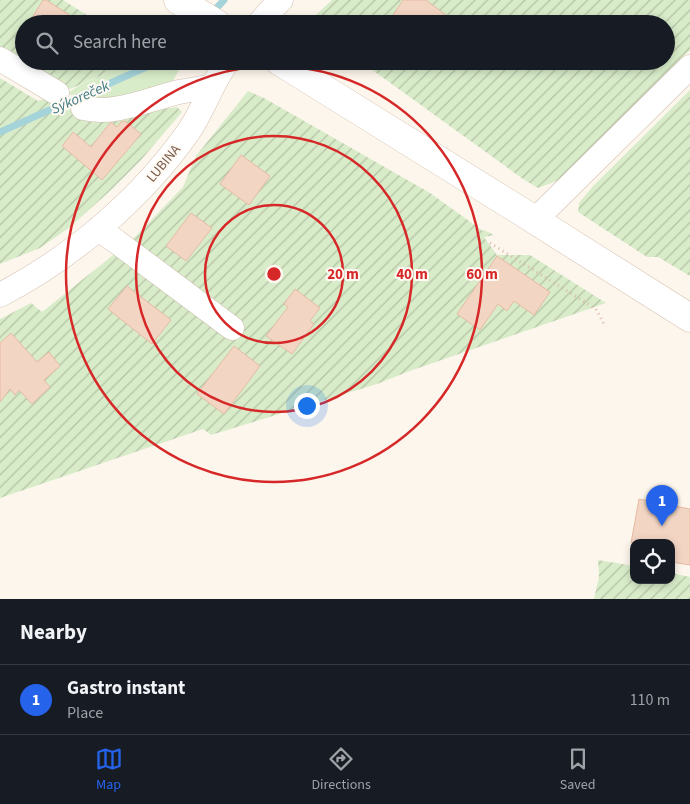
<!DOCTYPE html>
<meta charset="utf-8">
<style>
body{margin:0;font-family:"Source Sans 3",sans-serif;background:#20242c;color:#f1f3f6}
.controls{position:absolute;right:15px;bottom:15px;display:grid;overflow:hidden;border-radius:10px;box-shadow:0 2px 8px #0003}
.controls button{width:45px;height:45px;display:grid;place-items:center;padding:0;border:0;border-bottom:1px solid #363941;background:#171b24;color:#f1f3f6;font:25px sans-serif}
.you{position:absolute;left:306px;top:405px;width:18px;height:18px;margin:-12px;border:4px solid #fff;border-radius:50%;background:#1a73e8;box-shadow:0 0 0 8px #1a73e833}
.badge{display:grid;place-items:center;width:32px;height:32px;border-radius:50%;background:#2563eb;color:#fff;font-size:16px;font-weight:700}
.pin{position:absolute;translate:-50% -41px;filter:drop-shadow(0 1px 2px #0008)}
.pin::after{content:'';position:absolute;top:26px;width:18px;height:15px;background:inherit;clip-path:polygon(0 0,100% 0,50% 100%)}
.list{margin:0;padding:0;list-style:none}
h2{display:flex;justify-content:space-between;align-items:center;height:65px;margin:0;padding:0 20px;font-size:21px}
h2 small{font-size:16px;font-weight:400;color:#9ea1a6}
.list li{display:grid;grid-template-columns:32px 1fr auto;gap:15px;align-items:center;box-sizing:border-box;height:70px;padding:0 20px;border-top:1px solid #363941}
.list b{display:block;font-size:19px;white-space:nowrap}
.list p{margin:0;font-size:16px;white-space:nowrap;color:#9ea1a6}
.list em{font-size:16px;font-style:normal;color:#9ea1a6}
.icon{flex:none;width:28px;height:28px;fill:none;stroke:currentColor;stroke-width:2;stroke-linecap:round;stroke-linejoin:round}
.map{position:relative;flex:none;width:690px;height:599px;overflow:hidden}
.search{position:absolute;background:#171b24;box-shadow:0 2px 8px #0003;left:15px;right:15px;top:15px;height:55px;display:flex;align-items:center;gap:12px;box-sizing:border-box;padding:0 18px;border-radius:28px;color:#9ea1a6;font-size:19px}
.sheet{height:135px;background:#171b24}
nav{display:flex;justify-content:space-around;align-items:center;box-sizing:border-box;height:70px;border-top:1px solid #363941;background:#171b24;font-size:14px;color:#9ea1a6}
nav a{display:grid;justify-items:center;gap:2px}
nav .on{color:#2563eb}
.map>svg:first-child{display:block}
</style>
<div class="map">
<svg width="690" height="599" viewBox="0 0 690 599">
<defs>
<pattern id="garden-furrows" width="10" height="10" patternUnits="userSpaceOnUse" patternTransform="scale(1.25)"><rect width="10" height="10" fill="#d8ecc9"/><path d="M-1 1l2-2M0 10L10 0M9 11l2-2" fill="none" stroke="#b4c2a5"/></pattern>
</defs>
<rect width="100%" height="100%" fill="#fdf6ec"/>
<path fill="#d8ecc9" d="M 135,61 L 185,61 L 181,66 L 173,81 L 115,102 L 85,104 L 68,93 L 80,85 Z"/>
<path fill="url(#garden-furrows)" d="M 0,0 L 63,0 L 101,24 L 24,24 L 24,61 L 135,61 L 70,89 L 0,49 Z
M 332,0 L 690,0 L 690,50 L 559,180 L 538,188 L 523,179 L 360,61 L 666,61 L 666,24 L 307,23 Z
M 0,78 L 38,101 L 52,96 L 59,98 L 80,110 L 123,115 L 177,107 L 182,112 L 141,160 L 111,190 L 70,227 L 40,248 L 0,264 Z
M 690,90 L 690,276 L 658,257 L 647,257 L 578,212 L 579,203 L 593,186 Z
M 248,91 L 264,98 L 430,193 L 483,231 L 484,230 L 494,235 L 484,237 L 497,255 L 530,255 L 606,303 L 407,372 L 377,384 L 211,435 L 203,429 L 0,498 L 0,319 L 31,303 L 42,312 L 132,240 L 183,187 L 196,156 Z
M 598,560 L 634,566 L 634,580 L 671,580 L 671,573 L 690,577 L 690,599 L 594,599 L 599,577 Z"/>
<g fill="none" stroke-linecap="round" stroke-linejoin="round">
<path stroke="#a5d3da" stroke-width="7" d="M 211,14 L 224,0
M 0,132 L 160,61"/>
</g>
<path fill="#f3d5c3" stroke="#e6bba3" d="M 43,0 L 46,0 L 84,24 L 42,24 L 32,18 Z
M 403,0 L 426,0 L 458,24 L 387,24 Z
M 125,121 L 141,134 L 102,180 L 62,146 L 73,132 L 91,147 L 110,123 L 112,123 L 117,127 L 121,122 Z
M 241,155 L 270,176 L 249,205 L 220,184 Z
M 191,213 L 212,228 L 186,261 L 166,246 Z
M 497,256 L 550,292 L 534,315 L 514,301 L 507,311 L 498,304 L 480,330 L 457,314 Z
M 127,286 L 171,320 L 152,344 L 108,309 Z
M 295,289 L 320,308 L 310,321 L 314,324 L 292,354 L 266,336 L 288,307 L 284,304 Z
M 11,333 L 37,362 L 49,352 L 60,366 L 44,380 L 50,387 L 32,404 L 19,390 L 15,395 L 10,389 L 0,402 L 0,343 Z
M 234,346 L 260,366 L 224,414 L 197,394 Z
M 639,499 L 690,509 L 690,565 L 671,562 L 671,543 L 631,543 Z"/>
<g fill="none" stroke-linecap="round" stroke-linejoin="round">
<g stroke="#d1beb0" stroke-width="25">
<path id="street" d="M 259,24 L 269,12 L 281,0
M 0,59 L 57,93
M 83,108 C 113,116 149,99 179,92 C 190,90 202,88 213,86
M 535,220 L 690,67
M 98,229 L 117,242 L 232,328
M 0,295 C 73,257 142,198 189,131 C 204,109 212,82 228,61"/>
</g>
<g stroke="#d6c0b0" stroke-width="29">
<path id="secondary" d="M 178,0 L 217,24
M 279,61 L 514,207 L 690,318"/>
</g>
<path stroke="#d9b8a5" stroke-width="3" stroke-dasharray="1 4" stroke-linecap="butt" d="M 490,243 L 596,309 L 604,324"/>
<use href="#street" stroke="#fff" stroke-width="24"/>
<use href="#secondary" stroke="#fff" stroke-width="28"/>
</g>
<g fill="none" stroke="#d62828" stroke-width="2.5">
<circle cx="274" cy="274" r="69"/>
<circle cx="274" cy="274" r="138"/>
<circle cx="274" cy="274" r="208"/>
</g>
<g text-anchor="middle" stroke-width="4" stroke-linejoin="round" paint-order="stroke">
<g font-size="14" fill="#7a5c4d" stroke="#fffaf3">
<text transform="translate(163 163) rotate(-50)" y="5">LUBINA</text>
</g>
<g font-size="15" font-style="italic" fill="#437c86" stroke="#fffaf3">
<text transform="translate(80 97) rotate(-24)" y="5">Sýkoreček</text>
</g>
</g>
<circle cx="274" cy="274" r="8" fill="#d62828" stroke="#fffaf3" stroke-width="2.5"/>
<g font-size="15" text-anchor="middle" font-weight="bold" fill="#d62828" stroke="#fffaf3" stroke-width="4" stroke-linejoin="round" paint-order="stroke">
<text x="343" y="279">20 m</text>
<text x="412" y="279">40 m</text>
<text x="482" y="279">60 m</text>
</g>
</svg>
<div class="controls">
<button><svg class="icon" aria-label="locate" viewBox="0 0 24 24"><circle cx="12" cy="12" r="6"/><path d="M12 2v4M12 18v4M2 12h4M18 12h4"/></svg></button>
</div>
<div class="you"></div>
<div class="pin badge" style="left:662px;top:526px">1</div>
<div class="search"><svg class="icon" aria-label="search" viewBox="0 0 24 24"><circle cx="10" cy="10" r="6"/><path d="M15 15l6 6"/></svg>Search here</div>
</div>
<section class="sheet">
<h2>Nearby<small></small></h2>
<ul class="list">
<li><span class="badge">1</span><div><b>Gastro instant</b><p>Place</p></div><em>110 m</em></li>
</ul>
</section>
<nav>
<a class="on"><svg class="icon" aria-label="map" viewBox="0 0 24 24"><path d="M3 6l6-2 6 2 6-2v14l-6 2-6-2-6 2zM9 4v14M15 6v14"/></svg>Map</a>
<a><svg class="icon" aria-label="directions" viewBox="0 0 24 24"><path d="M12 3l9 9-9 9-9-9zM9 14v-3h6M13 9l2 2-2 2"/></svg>Directions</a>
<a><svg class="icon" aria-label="saved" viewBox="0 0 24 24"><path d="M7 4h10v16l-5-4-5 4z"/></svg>Saved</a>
</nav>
